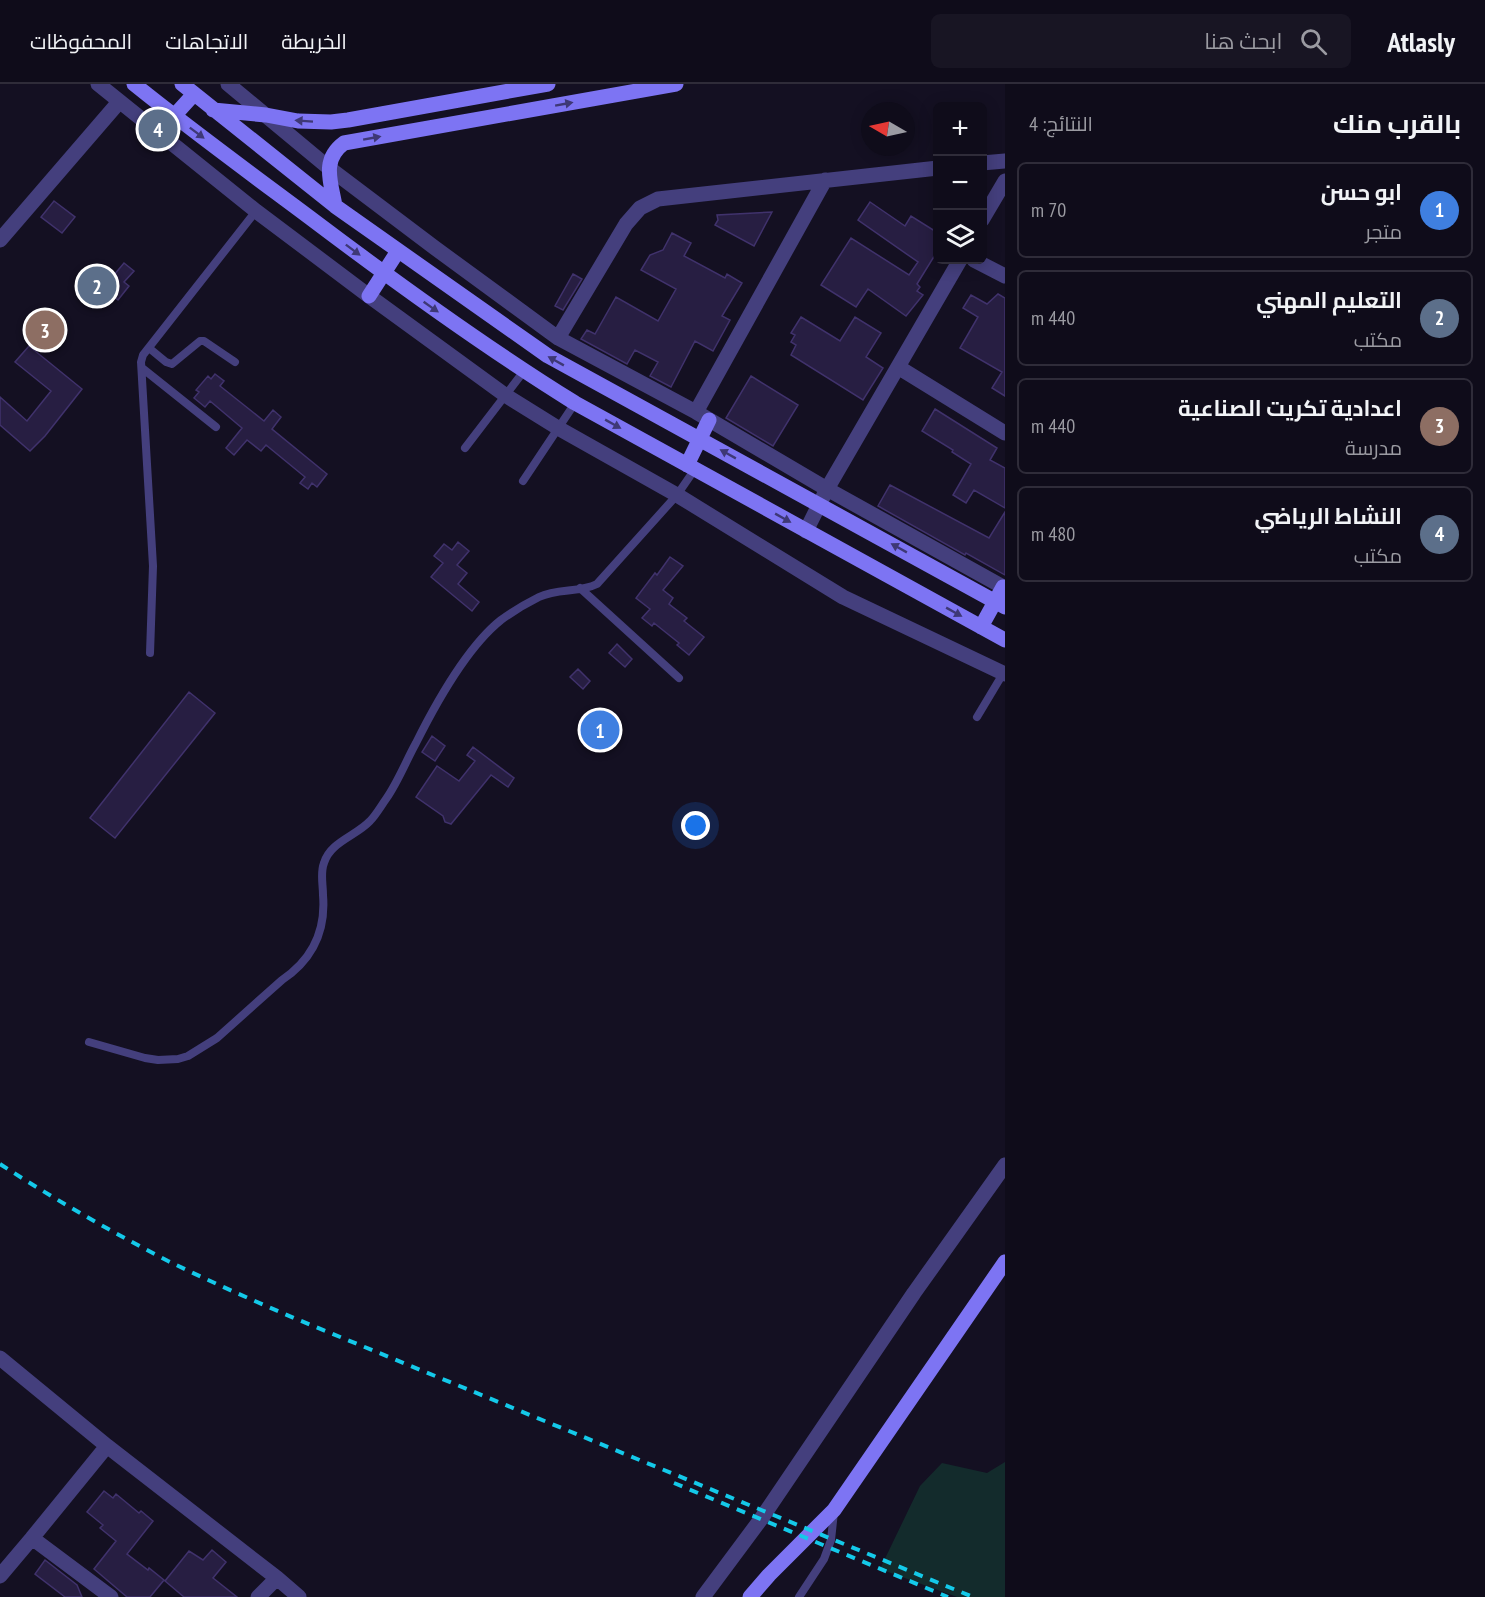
<!DOCTYPE html>
<html lang="ar">
<meta charset="utf-8">
<style>
body{margin:0;font-family:"PT Sans Narrow",Cairo,sans-serif;background:#181523;color:#f1f3f6;direction:rtl}
.controls{position:absolute;right:18px;top:18px;display:grid;overflow:hidden;border-radius:9px;box-shadow:0 3px 15px #0003}
.controls button{width:54px;height:54px;display:grid;place-items:center;padding:0;border:0;border-bottom:2px solid #2f2c39;background:#0f0c1a;color:#f1f3f6;font:30px sans-serif}
.compass{position:absolute;left:861px;top:18px;width:54px;height:54px;border-radius:50%;background:#0f0c1a;box-shadow:0 3px 15px #0003;rotate:279deg}
.you{position:absolute;left:696px;top:742px;width:21px;height:21px;margin:-15px;border:4px solid #fff;border-radius:50%;background:#1a73e8;box-shadow:0 0 0 9px #1a73e833}
.badge{display:grid;place-items:center;width:39px;height:39px;border-radius:50%;background:#14c9e9;color:#fff;font-size:20px;font-weight:700}
.pin{position:absolute;translate:-50% -50%;border:3px solid #fff;box-shadow:0 2px 6px #0006}
.list{margin:0;padding:0;list-style:none}
h2{display:flex;justify-content:space-between;align-items:center;height:78px;margin:0;padding:0 24px;font-size:26px}
h2 small{font-size:20px;font-weight:400;color:#9b9ba2}
.list li{display:grid;grid-template-columns:39px 1fr auto;gap:18px;align-items:center;box-sizing:border-box;height:96px;margin:0 12px 12px;padding:0 12px;border:2px solid #2f2c39;border-radius:9px}
.list b{display:block;font-size:22px;white-space:nowrap}
.list p{margin:0;font-size:20px;white-space:nowrap;color:#9b9ba2}
.list em{font-size:20px;font-style:normal;color:#9b9ba2}
.icon{flex:none;width:33px;height:33px;fill:none;stroke:currentColor;stroke-width:2;stroke-linecap:round;stroke-linejoin:round}
.map{position:relative;flex:none;width:1005px;height:1513px;overflow:hidden;direction:ltr}
header{display:flex;align-items:center;gap:36px;box-sizing:border-box;height:84px;padding:0 30px;background:#0f0c1a;border-bottom:2px solid #2f2c39}
header strong{font-size:28px}
nav{display:flex;gap:33px;margin-inline-start:auto;font-size:21px}
.search{width:420px;height:54px;background:#181523;display:flex;align-items:center;gap:15px;box-sizing:border-box;padding:0 21px;border-radius:9px;color:#9b9ba2;font-size:22px}
main{display:flex}
aside{flex:1;background:#0f0c1a}
.map>svg:first-child{display:block}
</style>
<header>
<strong>Atlasly</strong>
<div class="search"><svg class="icon" aria-label="search" viewBox="0 0 24 24"><circle cx="10" cy="10" r="6"/><path d="M15 15l6 6"/></svg>ابحث هنا</div>
<nav><a>الخريطة</a><a>الاتجاهات</a><a>المحفوظات</a></nav>
</header>
<main>
<aside>
<h2>بالقرب منك<small>النتائج: 4</small></h2>
<ul class="list">
<li><span class="badge" style="background:#3f7fe0">1</span><div><b>ابو حسن</b><p>متجر</p></div><em>70 m</em></li>
<li><span class="badge" style="background:#5c6f8a">2</span><div><b>التعليم المهني</b><p>مكتب</p></div><em>440 m</em></li>
<li><span class="badge" style="background:#8d6e63">3</span><div><b>اعدادية تكريت الصناعية</b><p>مدرسة</p></div><em>440 m</em></li>
<li><span class="badge" style="background:#5c6f8a">4</span><div><b>النشاط الرياضي</b><p>مكتب</p></div><em>480 m</em></li>
</ul>
</aside>
<div class="map">
<svg width="1005" height="1513" viewBox="0 0 1005 1513">
<rect width="100%" height="100%" fill="#141022"/>
<path fill="#132b2c" d="M 1005,1378 L 1005,1513 L 957,1513 L 880,1485 L 920,1402 L 942,1379 L 987,1389 Z"/>
<path fill="#271e42" stroke="#40326c" stroke-width="1.5" d="M 54,117 L 75,133 L 62,149 L 41,133 Z
M 870,118 L 905,142 L 911,132 L 938,149 L 938,166 L 917,200 L 920,203 L 917,207 L 923,211 L 906,232 L 868,205 L 856,223 L 821,201 L 851,154 L 909,191 L 918,178 L 858,136 Z
M 772,128 L 754,162 L 715,141 L 718,136 L 717,131 Z
M 672,149 L 691,159 L 684,172 L 725,194 L 727,190 L 742,199 L 722,232 L 730,236 L 713,267 L 695,257 L 671,303 L 650,292 L 658,278 L 635,266 L 627,280 L 581,255 L 587,246 L 595,250 L 616,213 L 658,237 L 676,205 L 641,186 L 650,171 L 663,166 Z
M 124,179 L 134,187 L 124,198 L 129,202 L 118,216 L 103,204 Z
M 573,190 L 582,195 L 563,226 L 555,222 Z
M 998,210 L 1005,214 L 1005,312 L 992,304 L 1002,288 L 960,264 L 978,233 L 963,224 L 971,211 L 987,220 Z
M 801,233 L 840,257 L 855,233 L 881,249 L 866,273 L 883,284 L 863,316 L 791,271 L 796,261 L 791,258 L 795,251 L 791,249 Z
M 29,262 L 82,305 L 45,352 L 30,367 L 0,341 L 0,313 L 27,337 L 51,307 L 15,278 Z
M 215,290 L 224,297 L 220,302 L 264,337 L 273,326 L 281,333 L 272,345 L 327,390 L 317,403 L 312,399 L 308,405 L 300,399 L 305,393 L 266,361 L 261,367 L 247,356 L 234,371 L 226,364 L 242,344 L 210,317 L 205,323 L 194,314 L 199,308 L 196,306 L 208,292 L 211,295 Z
M 751,292 L 798,321 L 773,362 L 726,334 Z
M 935,325 L 997,364 L 990,376 L 1005,384 L 1005,424 L 974,406 L 966,419 L 953,411 L 971,380 L 952,368 L 953,366 L 922,347 Z
M 890,401 L 989,454 L 1005,428 L 1005,491 L 966,469 L 965,471 L 878,422 Z
M 458,458 L 469,467 L 457,481 L 467,489 L 458,500 L 479,518 L 472,527 L 431,493 L 443,479 L 434,472 L 444,460 L 452,466 Z
M 670,473 L 683,482 L 663,506 L 673,514 L 669,520 L 687,534 L 684,537 L 704,553 L 689,571 L 677,561 L 679,559 L 654,539 L 652,542 L 642,534 L 650,525 L 636,514 L 655,489 L 657,491 Z
M 617,560 L 632,575 L 625,583 L 609,569 Z
M 578,585 L 590,597 L 583,605 L 570,593 Z
M 189,608 L 215,629 L 115,754 L 90,734 Z
M 432,652 L 445,662 L 435,677 L 422,668 Z
M 473,663 L 514,694 L 508,703 L 491,691 L 451,740 L 445,738 L 443,732 L 416,713 L 437,682 L 459,697 L 475,677 L 467,671 Z
M 104,1407 L 113,1414 L 116,1410 L 139,1429 L 141,1427 L 153,1437 L 127,1470 L 148,1486 L 149,1484 L 164,1496 L 150,1513 L 127,1513 L 94,1485 L 116,1457 L 100,1444 L 103,1441 L 87,1428 Z
M 212,1466 L 226,1478 L 213,1494 L 237,1513 L 184,1513 L 165,1497 L 189,1467 L 203,1476 Z
M 45,1476 L 77,1501 L 82,1513 L 65,1513 L 35,1490 Z"/>
<g fill="none" stroke-linecap="round" stroke-linejoin="round">
<path stroke="#443f7d" stroke-width="8" d="M 149,264 L 166,278 L 172,280 L 200,257 L 204,257 L 235,278
M 142,284 L 216,343
M 465,364 L 524,287
M 523,397 L 575,319
M 580,504 L 679,594
M 150,569 L 153,482 L 141,278 L 143,271 L 256,127
M 977,633 L 1004,588
M 89,958 L 145,974 L 158,976 L 178,975 L 188,972 L 217,954 L 282,896 C 313,875 326,847 323,811 C 323,800 320,789 324,779 C 330,758 356,752 370,737 C 376,731 381,722 386,715 C 398,698 406,677 416,659 C 435,621 467,563 501,536 C 512,528 527,519 539,513 C 558,504 579,509 597,500 L 677,411 L 695,385
M 799,1513 L 824,1475 L 831,1456 L 834,1428"/>
<path stroke="#443f7d" stroke-width="15" d="M 98,0 L 256,127 L 369,212 L 505,311 L 558,344 L 677,411 L 843,513 L 1005,590
M 228,0 L 329,84 L 435,164 L 558,254 L 696,328 L 827,405 L 1005,504
M 982,79 L 1005,77
M 982,136 L 1005,97
M 0,156 L 119,18
M 974,176 L 1005,192
M 558,254 L 626,140 L 640,124 L 658,115 L 938,84
M 898,283 L 1005,349
M 696,328 L 825,96
M 806,447 L 827,405 L 960,176
M 0,1274 L 107,1362 L 277,1494 L 299,1513
M 107,1362 L 32,1454 L 111,1513
M 0,1492 L 32,1454
M 258,1513 L 277,1494
M 703,1513 L 761,1435 L 914,1209 L 1005,1081"/>
<path stroke="#7d74f3" stroke-width="15" d="M 134,0 C 191,46 250,89 309,133 C 395,198 483,262 575,319 L 1005,556
M 182,0 L 335,122 L 548,272 L 1005,523
M 213,26 L 266,31 L 298,37 L 331,38 L 348,36 L 548,0
M 174,32 L 194,10
M 335,122 C 331,98 321,76 344,59 L 676,0
M 369,212 L 398,167
M 687,381 L 709,336
M 981,543 L 1003,503
M 750,1513 L 769,1491 L 834,1426 L 1005,1178"/>
<path stroke="#14c9e9" stroke-width="4" stroke-dasharray="9 8" stroke-linecap="butt" d="M 0,1080 C 54,1115 110,1147 168,1177 C 209,1197 252,1216 294,1234 L 973,1513
M 674,1399 L 948,1513"/>
</g>
<defs><path id="oneway-solid" d="M-6-.8H1V-3.2L6.5 0L1 3.2V.8H-6Z" transform="scale(1.5)"/></defs>
<g fill="#3e3876">
<use href="#oneway-solid" transform="translate(564 20) rotate(-10)"/>
<use href="#oneway-solid" transform="translate(304 37) rotate(-176)"/>
<use href="#oneway-solid" transform="translate(197 49) rotate(37)"/>
<use href="#oneway-solid" transform="translate(372 54) rotate(-10)"/>
<use href="#oneway-solid" transform="translate(353 166) rotate(37)"/>
<use href="#oneway-solid" transform="translate(431 223) rotate(35)"/>
<use href="#oneway-solid" transform="translate(556 277) rotate(-151)"/>
<use href="#oneway-solid" transform="translate(613 340) rotate(29)"/>
<use href="#oneway-solid" transform="translate(728 370) rotate(-151)"/>
<use href="#oneway-solid" transform="translate(783 434) rotate(29)"/>
<use href="#oneway-solid" transform="translate(899 464) rotate(-151)"/>
<use href="#oneway-solid" transform="translate(954 528) rotate(29)"/>
</g>
</svg>
<div class="controls">
<button>+</button>
<button>−</button>
<button><svg class="icon" aria-label="layers" viewBox="0 0 24 24"><path d="M12 4l9 5-9 5-9-5zM3 14l9 5 9-5"/></svg></button>
</div>
<svg class="compass" viewBox="-18 -18 36 36"><path d="M0-13l5 13h-10z" fill="#e53935"/><path d="M0 13l5-13h-10z" fill="#9b9ba2"/></svg>
<div class="you"></div>
<div class="pin badge" style="left:600px;top:646px;background:#3f7fe0">1</div>
<div class="pin badge" style="left:97px;top:202px;background:#5c6f8a">2</div>
<div class="pin badge" style="left:45px;top:246px;background:#8d6e63">3</div>
<div class="pin badge" style="left:158px;top:45px;background:#5c6f8a">4</div>
</div>
</main>
